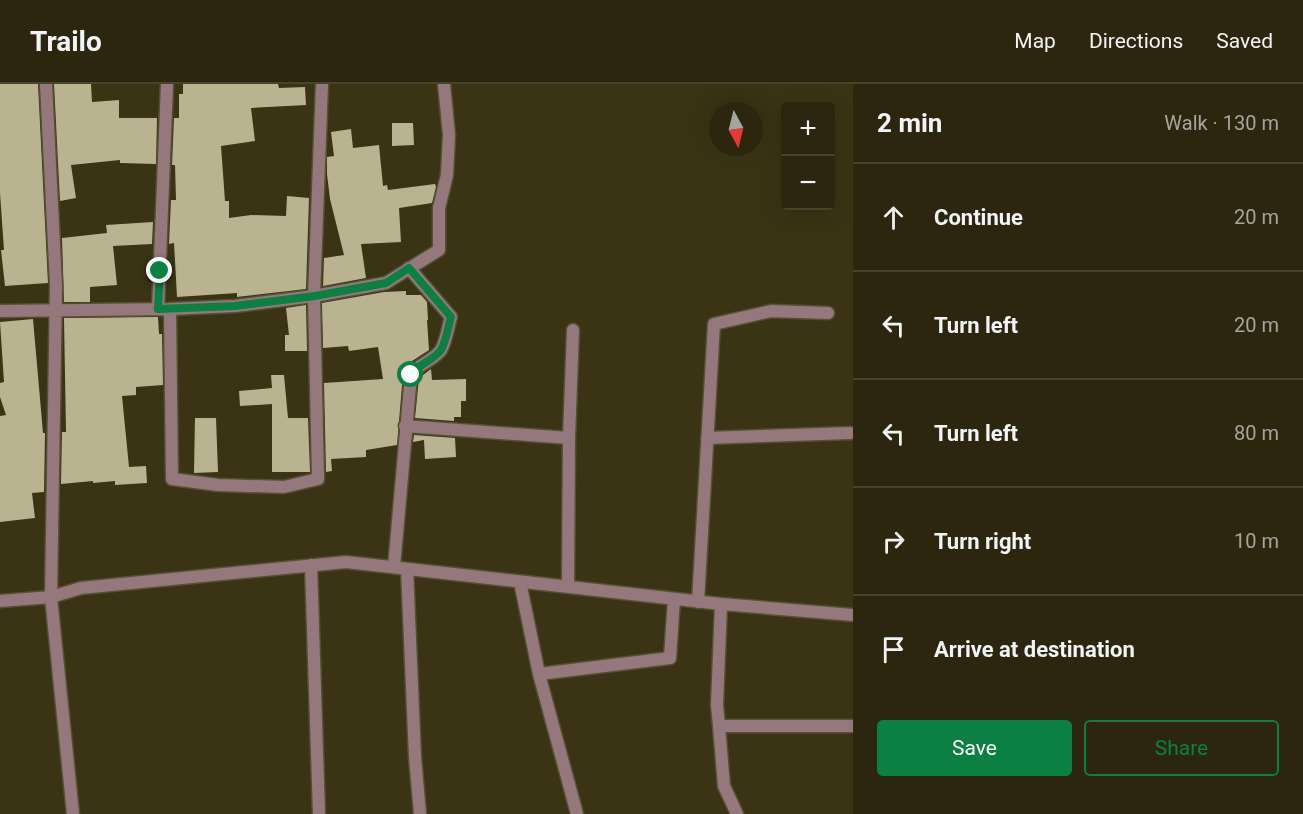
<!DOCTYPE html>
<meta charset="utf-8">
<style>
body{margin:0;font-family:Roboto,sans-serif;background:#342e18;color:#f1f3f6}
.controls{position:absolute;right:18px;top:18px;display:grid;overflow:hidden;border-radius:6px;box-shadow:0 6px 24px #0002}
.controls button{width:54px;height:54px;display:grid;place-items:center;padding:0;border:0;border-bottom:2px solid #48432f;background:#2c260f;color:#f1f3f6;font:30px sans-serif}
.compass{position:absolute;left:709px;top:18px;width:54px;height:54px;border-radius:50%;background:#2c260f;box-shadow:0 6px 24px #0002;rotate:173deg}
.stop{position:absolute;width:18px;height:18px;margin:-14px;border:4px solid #0b8043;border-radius:50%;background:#fff}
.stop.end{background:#0b8043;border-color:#fff;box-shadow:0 2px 6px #0008}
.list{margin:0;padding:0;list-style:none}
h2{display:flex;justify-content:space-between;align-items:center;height:78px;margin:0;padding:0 24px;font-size:26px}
h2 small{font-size:20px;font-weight:400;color:#a6a59e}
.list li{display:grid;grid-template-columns:39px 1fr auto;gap:18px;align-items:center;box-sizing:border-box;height:108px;padding:0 24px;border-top:2px solid #48432f}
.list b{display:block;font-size:22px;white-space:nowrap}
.list em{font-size:20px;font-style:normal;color:#a6a59e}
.actions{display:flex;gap:12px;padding:18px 24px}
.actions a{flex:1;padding:14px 0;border:2px solid #0b8043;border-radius:6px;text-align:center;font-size:21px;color:#0b8043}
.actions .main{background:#0b8043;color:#fff}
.icon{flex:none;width:33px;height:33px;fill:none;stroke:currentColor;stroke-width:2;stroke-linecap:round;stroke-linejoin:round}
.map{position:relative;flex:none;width:853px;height:730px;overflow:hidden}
header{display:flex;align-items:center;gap:36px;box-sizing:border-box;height:84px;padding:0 30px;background:#2c260f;border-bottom:2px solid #48432f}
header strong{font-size:28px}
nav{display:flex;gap:33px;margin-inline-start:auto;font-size:21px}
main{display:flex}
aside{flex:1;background:#2c260f}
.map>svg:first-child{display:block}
</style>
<header>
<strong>Trailo</strong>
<nav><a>Map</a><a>Directions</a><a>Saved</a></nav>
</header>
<main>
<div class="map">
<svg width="853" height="730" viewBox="0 0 853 730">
<rect width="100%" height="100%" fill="#3a3314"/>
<path fill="#bab390" d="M 0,0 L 38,0 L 48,199 L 5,202 L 1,166 L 4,166 L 0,109 Z
M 54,0 L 91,0 L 92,18 L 119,16 L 119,34 L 157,34 L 156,80 L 120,79 L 120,76 L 71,81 L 76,114 L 60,117 Z
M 183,0 L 278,0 L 279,4 L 305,3 L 306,21 L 251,24 L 255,57 L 221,62 L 225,117 L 229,117 L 229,134 L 251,131 L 286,132 L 287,112 L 309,114 L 306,205 L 237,213 L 237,209 L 177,213 L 174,159 L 169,160 L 171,116 L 176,116 L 175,81 L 172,81 L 174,34 L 179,34 L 179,10 L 183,10 Z
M 392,39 L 413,39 L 414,61 L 392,62 Z
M 351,45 L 353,64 L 379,61 L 383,102 L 387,101 L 388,106 L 435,100 L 436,103 L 432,119 L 399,124 L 401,158 L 361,160 L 366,194 L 323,202 L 324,174 L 344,171 L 330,115 L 327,90 L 327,73 L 334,72 L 331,48 Z
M 153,138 L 152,160 L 113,162 L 117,201 L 90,203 L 90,218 L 64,218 L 62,154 L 107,149 L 106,141 Z
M 406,207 L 406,211 L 421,211 L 427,218 L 428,236 L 427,236 L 429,266 L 412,277 L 403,290 L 397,361 L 366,366 L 366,373 L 331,375 L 332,387 L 326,388 L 324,299 L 383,295 L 378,263 L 349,267 L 348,262 L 323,264 L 322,219 L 384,208 Z
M 306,221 L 307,267 L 285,267 L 285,251 L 289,251 L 286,224 Z
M 158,233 L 159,250 L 162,250 L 163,301 L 136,303 L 136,311 L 122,312 L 129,383 L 146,382 L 147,399 L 115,401 L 115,397 L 93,399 L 93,397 L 61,400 L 62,348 L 66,348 L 64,234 Z
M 33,235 L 43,349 L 45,349 L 44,408 L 32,409 L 35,434 L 0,438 L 0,332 L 6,331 L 0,313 L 0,299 L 4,298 L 0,238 Z
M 431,285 L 432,296 L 466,295 L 466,317 L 461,317 L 461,333 L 454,333 L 454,337 L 415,334 L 419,294 Z
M 271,291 L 284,291 L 288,334 L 308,334 L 310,388 L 272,388 L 272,320 L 240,322 L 239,307 L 272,304 Z
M 195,334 L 216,334 L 218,388 L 194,389 Z
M 414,351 L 455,354 L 456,373 L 425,375 L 424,356 L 413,358 Z"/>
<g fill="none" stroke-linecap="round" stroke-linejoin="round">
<g stroke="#565033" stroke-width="15">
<path id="minor" d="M 46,0 L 56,201 L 51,513 L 73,730
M 158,225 L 167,0
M 170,225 L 172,395 L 218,401 L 284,403 L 318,395 L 314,212 L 322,0
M 0,227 L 170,225 L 235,222 L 314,212 L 386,199 L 439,166 L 439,124 L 447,91 L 449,51 L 444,0
M 405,342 L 569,354 L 568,502
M 569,354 L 573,246
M 707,354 L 850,349
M 311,481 L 319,730
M 394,483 L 411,291 C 419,279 433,277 441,266 C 446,258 448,243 451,233 L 409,184
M 407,485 L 415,673 L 420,730
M 520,498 L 539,590 L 577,730
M 0,517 L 51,513 L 81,504 L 346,478 L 721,520 L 717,621 L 719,642 L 724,702 L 737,730
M 698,518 L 714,240 L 771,227 L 828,229
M 721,520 L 853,531
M 539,590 L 670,574 L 674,515
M 719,642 L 853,642"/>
</g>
<use href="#minor" stroke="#94787e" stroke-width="12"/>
</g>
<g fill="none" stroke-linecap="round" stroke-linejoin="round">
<path stroke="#0b8043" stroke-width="8" d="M 160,187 L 158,225 L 235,222 L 315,212 L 386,199 L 409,184 L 451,233 C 448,243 446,258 441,266 C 433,277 419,279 411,291"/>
</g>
</svg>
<div class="controls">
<button>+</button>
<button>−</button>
</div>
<svg class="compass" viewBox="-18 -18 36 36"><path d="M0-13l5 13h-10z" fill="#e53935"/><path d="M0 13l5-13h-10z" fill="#a6a59e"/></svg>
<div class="stop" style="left:411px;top:291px"></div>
<div class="stop end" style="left:160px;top:187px"></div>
</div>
<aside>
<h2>2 min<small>Walk · 130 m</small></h2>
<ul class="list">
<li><svg class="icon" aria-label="ahead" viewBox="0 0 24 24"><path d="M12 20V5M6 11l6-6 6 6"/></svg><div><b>Continue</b></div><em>20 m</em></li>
<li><svg class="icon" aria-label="left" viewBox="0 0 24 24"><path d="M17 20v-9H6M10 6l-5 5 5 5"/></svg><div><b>Turn left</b></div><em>20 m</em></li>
<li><svg class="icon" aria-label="left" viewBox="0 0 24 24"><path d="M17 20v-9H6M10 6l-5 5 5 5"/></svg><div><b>Turn left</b></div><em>80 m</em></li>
<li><svg class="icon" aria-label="right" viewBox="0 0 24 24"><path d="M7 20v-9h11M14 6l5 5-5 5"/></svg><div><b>Turn right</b></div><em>10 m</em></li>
<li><svg class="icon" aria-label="arrive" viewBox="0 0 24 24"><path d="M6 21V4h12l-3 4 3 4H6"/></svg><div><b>Arrive at destination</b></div></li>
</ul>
<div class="actions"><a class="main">Save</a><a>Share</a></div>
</aside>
</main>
